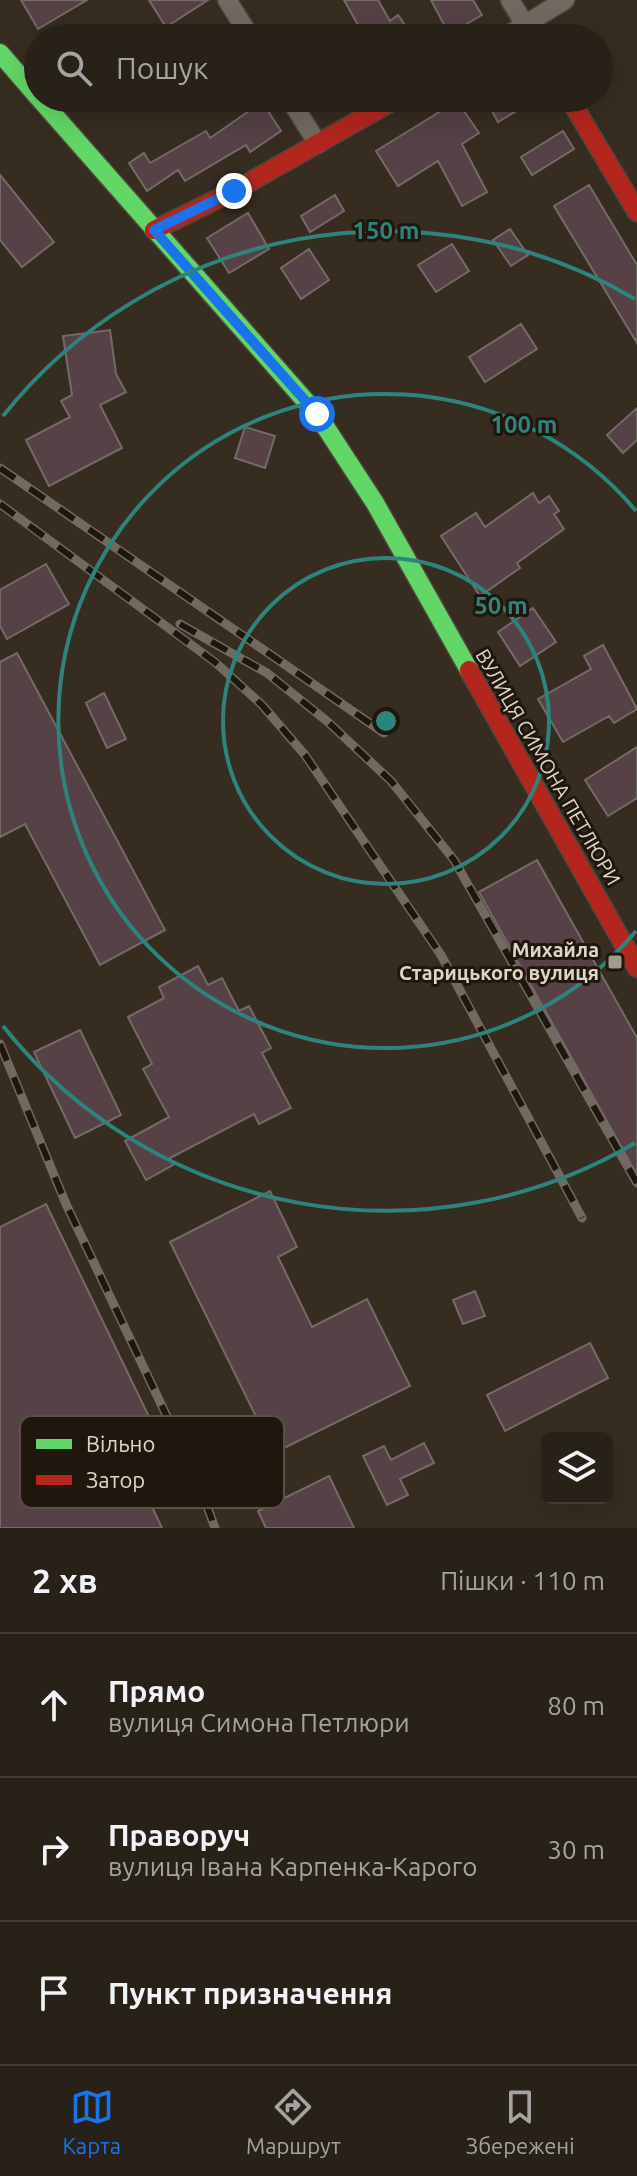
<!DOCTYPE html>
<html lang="uk">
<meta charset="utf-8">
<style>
body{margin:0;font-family:Ubuntu,sans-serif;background:#302921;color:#f1f3f6}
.controls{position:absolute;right:24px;bottom:24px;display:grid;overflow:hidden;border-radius:12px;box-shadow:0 8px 32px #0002}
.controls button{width:72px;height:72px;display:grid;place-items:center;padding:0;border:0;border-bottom:2px solid #443e37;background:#282118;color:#f1f3f6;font:40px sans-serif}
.stop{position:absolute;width:24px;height:24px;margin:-18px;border:6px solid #1a73e8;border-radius:50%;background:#fff}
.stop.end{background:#1a73e8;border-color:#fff;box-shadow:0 2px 8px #0008}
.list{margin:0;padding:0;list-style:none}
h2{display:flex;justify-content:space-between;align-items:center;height:104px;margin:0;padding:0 32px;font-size:34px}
h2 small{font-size:26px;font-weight:400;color:#a5a3a2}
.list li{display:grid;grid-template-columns:52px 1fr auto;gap:24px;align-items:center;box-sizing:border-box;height:144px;padding:0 32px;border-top:2px solid #443e37}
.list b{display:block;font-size:30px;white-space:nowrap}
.list p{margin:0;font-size:26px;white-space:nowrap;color:#a5a3a2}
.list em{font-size:26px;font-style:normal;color:#a5a3a2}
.icon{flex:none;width:44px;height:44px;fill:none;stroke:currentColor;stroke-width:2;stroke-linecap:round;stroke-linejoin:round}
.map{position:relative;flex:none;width:637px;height:1528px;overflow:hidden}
.search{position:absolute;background:#282118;box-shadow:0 8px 32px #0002;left:24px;right:24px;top:24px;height:88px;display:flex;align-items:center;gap:20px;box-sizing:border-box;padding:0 28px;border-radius:44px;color:#a5a3a2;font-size:30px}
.sheet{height:536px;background:#282118}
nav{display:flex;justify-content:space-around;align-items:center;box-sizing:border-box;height:112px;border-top:2px solid #443e37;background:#282118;font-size:22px;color:#a5a3a2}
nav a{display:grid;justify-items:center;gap:4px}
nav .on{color:#1a73e8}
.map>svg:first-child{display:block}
</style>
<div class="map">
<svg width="637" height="1528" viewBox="0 0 637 1528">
<rect width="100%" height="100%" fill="#362c20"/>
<path fill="#554146" stroke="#746a68" stroke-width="2" d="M 21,0 L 87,0 L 38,29 Z
M 149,0 L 208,0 L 166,27 Z
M 344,0 L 378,0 L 390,21 L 398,15 L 414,38 L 365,38 L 370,35 L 367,30 L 362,32 Z
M 431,0 L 473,0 L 482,15 L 449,34 Z
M 485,98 L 538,98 L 498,122 Z
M 457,101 L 479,133 L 462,144 L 487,192 L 462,206 L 438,161 L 398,186 L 376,151 Z
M 262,102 L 281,131 L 250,152 L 246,145 L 185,181 L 178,170 L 147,191 L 129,163 L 144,153 L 150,163 L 206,131 L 210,138 Z
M 563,131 L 574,149 L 532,175 L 521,157 Z
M 0,175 L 54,242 L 22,267 L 0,240 Z
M 589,185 L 637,265 L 637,343 L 554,206 Z
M 335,195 L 344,211 L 310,232 L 301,216 Z
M 248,213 L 269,249 L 229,273 L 207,238 Z
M 510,229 L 528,255 L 511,266 L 493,240 Z
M 452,244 L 469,271 L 436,292 L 418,265 Z
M 309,249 L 329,280 L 301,299 L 281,268 Z
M 521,324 L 537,349 L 485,382 L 469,357 Z
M 110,330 L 116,374 L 126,392 L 100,405 L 122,448 L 49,486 L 26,440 L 70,417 L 61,401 L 72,395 L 63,336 Z
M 637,408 L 637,440 L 623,453 L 607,435 Z
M 245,427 L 275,436 L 265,468 L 235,458 Z
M 533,493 L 539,503 L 549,496 L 559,511 L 554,514 L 564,529 L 517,563 L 520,568 L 480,596 L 441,536 L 476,513 L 485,527 Z
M 46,564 L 69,604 L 7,639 L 0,626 L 0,590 Z
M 533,608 L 556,642 L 520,666 L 498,632 Z
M 603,645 L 637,709 L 614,723 L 609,716 L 563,742 L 538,699 L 591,669 L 584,656 Z
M 17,653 L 165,930 L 100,965 L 25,824 L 0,837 L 0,662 Z
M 104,693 L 126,739 L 107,748 L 86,703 Z
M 637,747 L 637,798 L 608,816 L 585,780 Z
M 537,860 L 637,1038 L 637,1175 L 479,892 Z
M 198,966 L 208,985 L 222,978 L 239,1011 L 249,1006 L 271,1048 L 262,1053 L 291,1108 L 259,1124 L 254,1114 L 170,1158 L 173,1165 L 146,1180 L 125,1141 L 169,1117 L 143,1069 L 152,1064 L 128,1017 L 164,998 L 159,987 Z
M 80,1030 L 121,1115 L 75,1138 L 34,1052 Z
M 270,1191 L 297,1247 L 278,1257 L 312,1327 L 367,1299 L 410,1386 L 274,1453 L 170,1242 Z
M 46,1204 L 185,1491 L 152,1507 L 162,1528 L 0,1528 L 0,1227 Z
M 475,1291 L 485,1316 L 463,1324 L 453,1300 Z
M 590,1343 L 608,1378 L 505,1431 L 487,1395 Z
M 424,1443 L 434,1463 L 400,1479 L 408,1495 L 387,1505 L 363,1456 L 384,1446 L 391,1460 Z
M 329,1476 L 354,1528 L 266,1528 L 258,1511 Z"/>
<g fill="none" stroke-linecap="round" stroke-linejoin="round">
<g stroke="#4f473d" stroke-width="21">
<path id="street" d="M 227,0 L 251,38
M 510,0 L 533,38
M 503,38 L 565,0
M 289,98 L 318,144"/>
</g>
<g stroke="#4f473d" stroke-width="21">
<path id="fast" d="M 0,53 L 38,97
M 39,98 L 317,414 L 375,503 L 469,670"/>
</g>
<g stroke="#4f473d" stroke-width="21">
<path id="jam" d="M 569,98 L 637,212
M 154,230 L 234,191 L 398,98
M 469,670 L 637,968"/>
</g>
<use href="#street" stroke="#726a61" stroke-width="18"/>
<use href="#fast" stroke="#63d668" stroke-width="18"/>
<use href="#jam" stroke="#b3261e" stroke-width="18"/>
<g stroke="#726961" stroke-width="9">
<path id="rail" d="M 0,468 L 384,733
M 0,504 L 216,663 L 262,705 L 305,755 L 441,955 L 582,1218
M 180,624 L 267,673 L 328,722 L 391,781 L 454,860 L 637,1183
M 0,1044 L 66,1204 L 199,1484 L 215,1528"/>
</g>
<use href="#rail" stroke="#1f170e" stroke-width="6" stroke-dasharray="18" stroke-linecap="butt"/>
</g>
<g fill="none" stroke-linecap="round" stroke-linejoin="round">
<path stroke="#1a73e8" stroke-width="10" d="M 234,191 L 154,230 L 317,414"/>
</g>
<g fill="none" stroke="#2e847c" stroke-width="4">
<circle cx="386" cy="721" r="163"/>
<path d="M636 931A327 327 0 1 1 636 511"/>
<path d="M635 1143A490 490 0 0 1 3 1026M3 416A490 490 0 0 1 635 299"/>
</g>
<rect fill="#a4998d" stroke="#1f170e" stroke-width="3" x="607" y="954" width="16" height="16" rx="4"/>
<g text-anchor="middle" stroke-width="6" stroke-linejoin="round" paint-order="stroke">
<g font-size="20" fill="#e0d4c8" stroke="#1f170e">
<text transform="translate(548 767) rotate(60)" y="7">ВУЛИЦЯ СИМОНА ПЕТЛЮРИ</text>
</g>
<g font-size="20" font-weight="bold" fill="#e0d4c8" stroke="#1f170e" text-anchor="end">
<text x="599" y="957">Михайла<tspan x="599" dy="23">Старицького вулиця</tspan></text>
</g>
</g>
<rect x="20" y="1416" width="264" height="92" rx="12" fill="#1f170e" stroke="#595046" stroke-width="2"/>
<rect x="36" y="1439" width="36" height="10" fill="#63d668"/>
<rect x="36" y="1475" width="36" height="10" fill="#b3261e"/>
<g font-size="22" fill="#e0d4c8">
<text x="86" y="1452">Вільно</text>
<text x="86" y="1488">Затор</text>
</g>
<circle cx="386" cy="721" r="12" fill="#2e847c" stroke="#1f170e" stroke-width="4"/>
<g font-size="24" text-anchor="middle" font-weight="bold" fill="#2e847c" stroke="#1f170e" stroke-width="6" stroke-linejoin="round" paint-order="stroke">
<text x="386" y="239">150 m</text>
<text x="524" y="433">100 m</text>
<text x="501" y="614">50 m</text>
</g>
</svg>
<div class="controls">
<button><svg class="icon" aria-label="layers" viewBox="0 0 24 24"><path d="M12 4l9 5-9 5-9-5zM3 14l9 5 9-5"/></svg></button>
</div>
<div class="stop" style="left:317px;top:414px"></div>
<div class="stop end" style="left:234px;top:191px"></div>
<div class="search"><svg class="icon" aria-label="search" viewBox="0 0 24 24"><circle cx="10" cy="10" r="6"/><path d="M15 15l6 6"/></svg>Пошук</div>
</div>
<section class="sheet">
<h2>2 хв<small>Пішки · 110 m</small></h2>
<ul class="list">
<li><svg class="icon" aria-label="ahead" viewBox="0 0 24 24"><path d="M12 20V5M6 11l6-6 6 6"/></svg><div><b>Прямо</b><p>вулиця Симона Петлюри</p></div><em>80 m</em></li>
<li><svg class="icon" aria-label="right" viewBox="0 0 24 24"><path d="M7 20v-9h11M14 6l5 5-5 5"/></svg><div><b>Праворуч</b><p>вулиця Івана Карпенка-Карого</p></div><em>30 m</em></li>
<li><svg class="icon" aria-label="arrive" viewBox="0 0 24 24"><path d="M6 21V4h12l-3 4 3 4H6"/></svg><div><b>Пункт призначення</b></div></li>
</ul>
</section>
<nav>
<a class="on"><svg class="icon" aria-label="map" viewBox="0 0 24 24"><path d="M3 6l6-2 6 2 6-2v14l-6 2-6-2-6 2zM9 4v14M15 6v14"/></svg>Карта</a>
<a><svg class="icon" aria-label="directions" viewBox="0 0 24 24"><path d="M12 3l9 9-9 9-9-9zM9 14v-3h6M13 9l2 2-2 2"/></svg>Маршрут</a>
<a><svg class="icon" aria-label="saved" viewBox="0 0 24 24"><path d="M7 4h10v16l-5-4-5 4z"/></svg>Збережені</a>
</nav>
